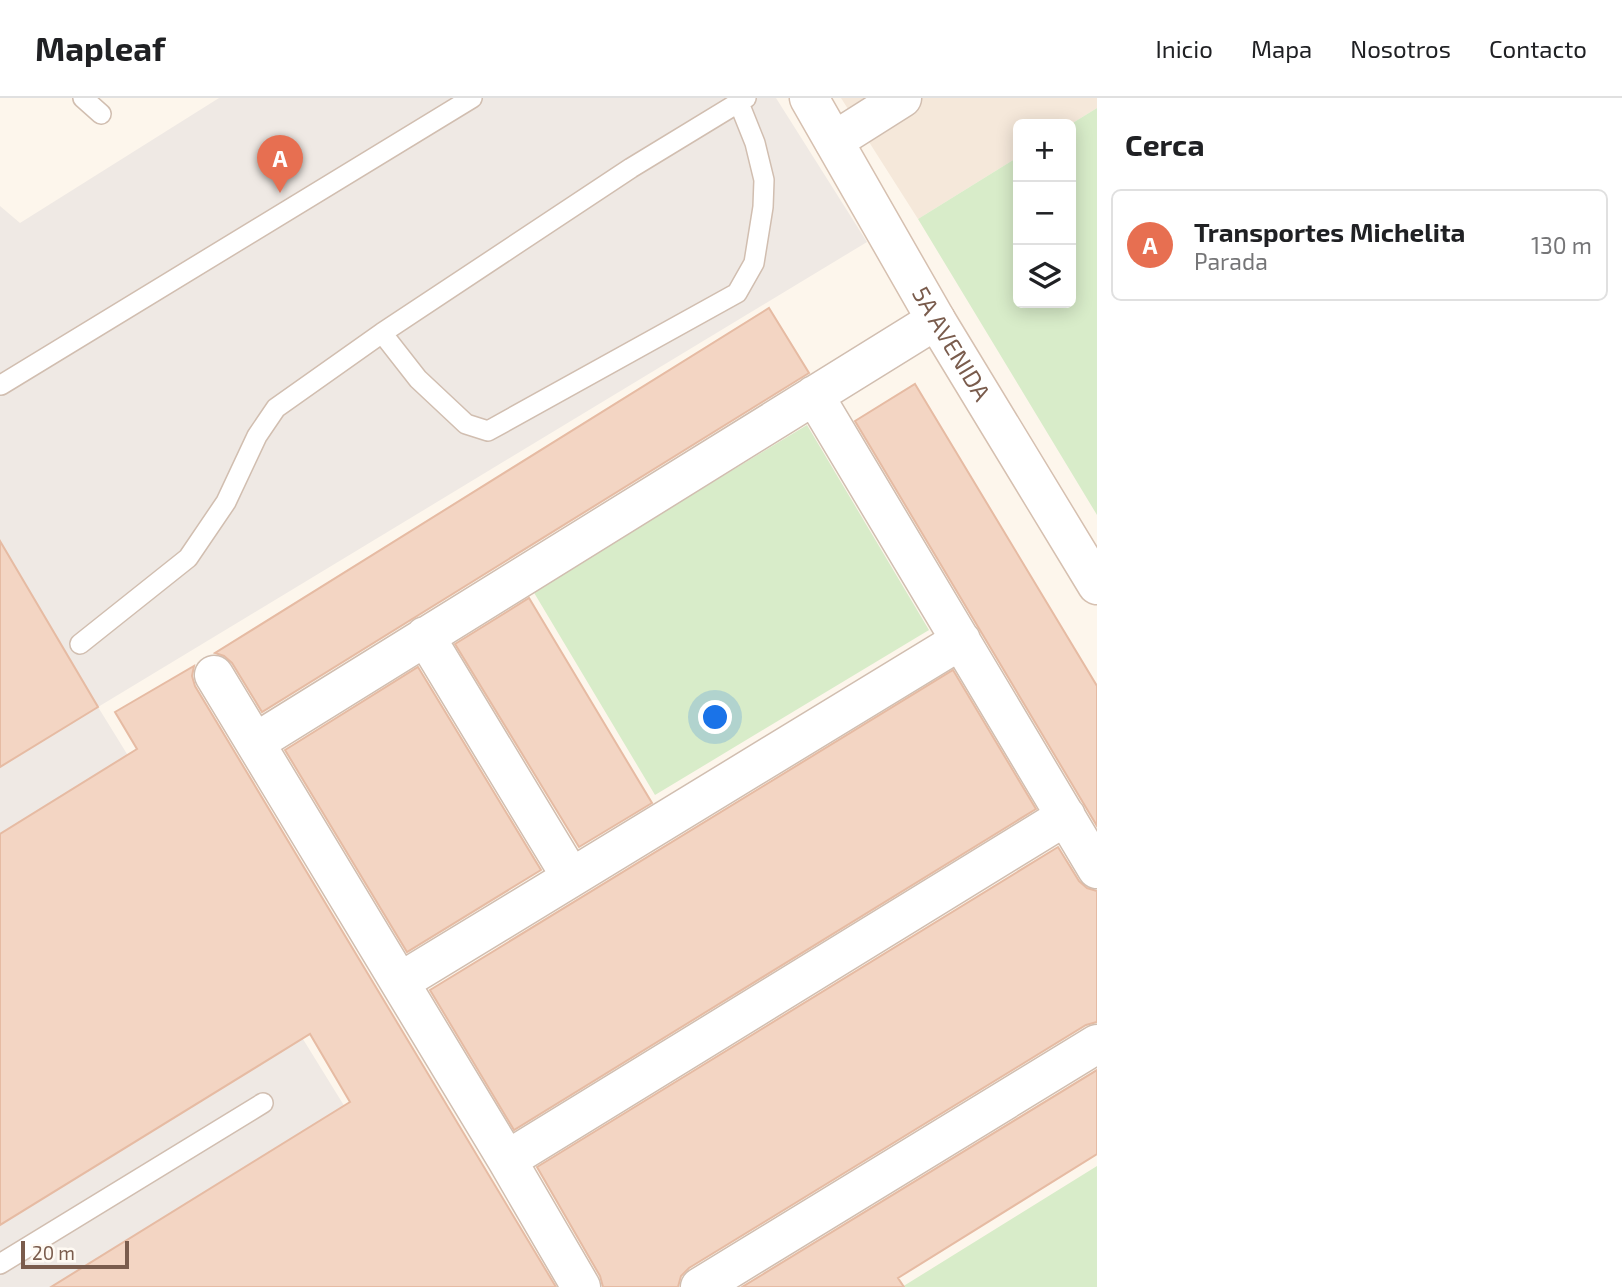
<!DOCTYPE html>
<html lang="es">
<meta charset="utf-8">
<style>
body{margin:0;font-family:"Exo 2",sans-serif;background:#f6f6f6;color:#202124}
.controls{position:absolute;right:21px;top:21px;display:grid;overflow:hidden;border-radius:10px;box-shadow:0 4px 18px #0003}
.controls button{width:63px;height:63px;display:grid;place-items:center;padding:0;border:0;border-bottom:2px solid #e0e0e0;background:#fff;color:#202124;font:35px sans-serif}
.scale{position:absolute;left:21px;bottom:18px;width:108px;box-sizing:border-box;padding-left:7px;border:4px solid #7a5c4d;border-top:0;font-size:19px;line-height:24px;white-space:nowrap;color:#7a5c4d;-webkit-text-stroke:5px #fffaf3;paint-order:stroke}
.you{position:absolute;left:716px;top:620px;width:24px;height:24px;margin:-18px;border:5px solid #fff;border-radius:50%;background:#1a73e8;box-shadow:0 0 0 10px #1a73e833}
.badge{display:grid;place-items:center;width:46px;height:46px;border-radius:50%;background:#e76f51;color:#fff;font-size:23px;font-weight:700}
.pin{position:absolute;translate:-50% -58px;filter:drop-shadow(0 2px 4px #0008)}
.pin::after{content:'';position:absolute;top:37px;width:24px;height:21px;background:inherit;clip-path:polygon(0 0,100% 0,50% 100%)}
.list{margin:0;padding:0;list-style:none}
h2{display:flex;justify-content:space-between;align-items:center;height:91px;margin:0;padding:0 28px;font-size:30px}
h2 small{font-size:23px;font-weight:400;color:#757577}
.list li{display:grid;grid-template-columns:46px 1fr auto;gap:21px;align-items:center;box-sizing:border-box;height:112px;margin:0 14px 14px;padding:0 14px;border:2px solid #e0e0e0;border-radius:10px}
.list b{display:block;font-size:26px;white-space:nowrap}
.list p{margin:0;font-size:23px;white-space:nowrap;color:#757577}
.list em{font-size:23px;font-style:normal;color:#757577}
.icon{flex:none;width:38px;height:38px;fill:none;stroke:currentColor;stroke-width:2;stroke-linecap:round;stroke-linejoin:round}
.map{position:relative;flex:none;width:1097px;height:1189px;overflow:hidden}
header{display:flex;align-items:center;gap:42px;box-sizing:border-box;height:98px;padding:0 35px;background:#fff;border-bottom:2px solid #e0e0e0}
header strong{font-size:33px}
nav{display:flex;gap:38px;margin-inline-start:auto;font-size:24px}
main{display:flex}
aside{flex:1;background:#fff}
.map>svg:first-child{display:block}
</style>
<header>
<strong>Mapleaf</strong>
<nav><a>Inicio</a><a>Mapa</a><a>Nosotros</a><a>Contacto</a></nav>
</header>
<main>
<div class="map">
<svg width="1097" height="1189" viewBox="0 0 1097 1189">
<rect width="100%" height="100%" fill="#fdf6ec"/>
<path fill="#f5e8da" d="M 841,0 L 1097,0 L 1097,10 L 1071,26 L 1018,26 L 1018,59 L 918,121 Z"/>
<path fill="#efe9e4" d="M 219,0 L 776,0 L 867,144 L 98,609 L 456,1189 L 0,1189 L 0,108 L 20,125 Z"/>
<path fill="#d8ecc9" d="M 1097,10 L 1097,417 L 918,121 L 1018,59 L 1018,205 L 1071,205 L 1071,26 Z
M 807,327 L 929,532 L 655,697 L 533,493 Z
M 1097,1068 L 1097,1189 L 902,1189 Z"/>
<path fill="#f3d5c3" stroke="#e6bba3" stroke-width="2" d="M 769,210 L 809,275 L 262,614 L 232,565 L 224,558 L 215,555 Z
M 915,286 L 1097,588 L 1097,728 L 855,323 Z
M 0,443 L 98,609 L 0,669 Z
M 529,500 L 652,705 L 579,749 L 455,546 Z
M 194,568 L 192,578 L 195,588 L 556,1189 L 51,1189 L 350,1004 L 310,936 L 0,1127 L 0,736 L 137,651 L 115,614 Z
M 418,569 L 541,772 L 407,854 L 285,652 Z
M 953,572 L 1036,711 L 514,1032 L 430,892 Z
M 1058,749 L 1079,783 L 1087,790 L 1097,793 L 1097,924 L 1086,927 L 689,1170 L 681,1178 L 678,1189 L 603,1189 L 600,1178 L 537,1069 Z
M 1097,972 L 1097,1056 L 898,1180 L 904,1189 L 742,1189 Z"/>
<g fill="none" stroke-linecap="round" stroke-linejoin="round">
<g stroke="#d1beb0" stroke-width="22">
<path id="lane" d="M 83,0 L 101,16
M 382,235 L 418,281 L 466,326 L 488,333 L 737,195 L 754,165 L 763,109 L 764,82 L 755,45 L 739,5
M 1,287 L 472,0
M 80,546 L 188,460 L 226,404 L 257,338 L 276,310 L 382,235 L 631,70 L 746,0
M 0,1166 L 263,1005"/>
</g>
<g stroke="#d1beb0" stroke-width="41">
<path id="street" d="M 834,43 L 902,0
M 814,297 L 1097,771
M 425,538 L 571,779
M 214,577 L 507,1062 L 581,1189
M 256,644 L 936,222
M 400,884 L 961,542
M 507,1062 L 1066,718
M 700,1189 L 1097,946"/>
</g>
<g stroke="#d6c0b0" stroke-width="41">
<g id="secondary">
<path id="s1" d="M 809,0 L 936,222 L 1097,487"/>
</g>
</g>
<use href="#lane" stroke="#fff" stroke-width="19"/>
<use href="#street" stroke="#fff" stroke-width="38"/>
<use href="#secondary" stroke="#fff" stroke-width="38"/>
</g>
<g text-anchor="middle" stroke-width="5" stroke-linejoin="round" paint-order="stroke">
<g font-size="24" fill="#7a5c4d" stroke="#fffaf3">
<text dy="8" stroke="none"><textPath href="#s1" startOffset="284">5A AVENIDA</textPath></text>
</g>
</g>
</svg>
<div class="controls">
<button>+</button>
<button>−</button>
<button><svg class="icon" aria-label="layers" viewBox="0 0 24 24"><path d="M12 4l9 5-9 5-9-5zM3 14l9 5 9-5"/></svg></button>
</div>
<div class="scale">20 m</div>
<div class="you"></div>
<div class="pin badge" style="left:280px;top:95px">A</div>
</div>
<aside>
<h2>Cerca<small></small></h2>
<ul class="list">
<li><span class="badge">A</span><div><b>Transportes Michelita</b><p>Parada</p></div><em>130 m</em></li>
</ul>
</aside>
</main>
